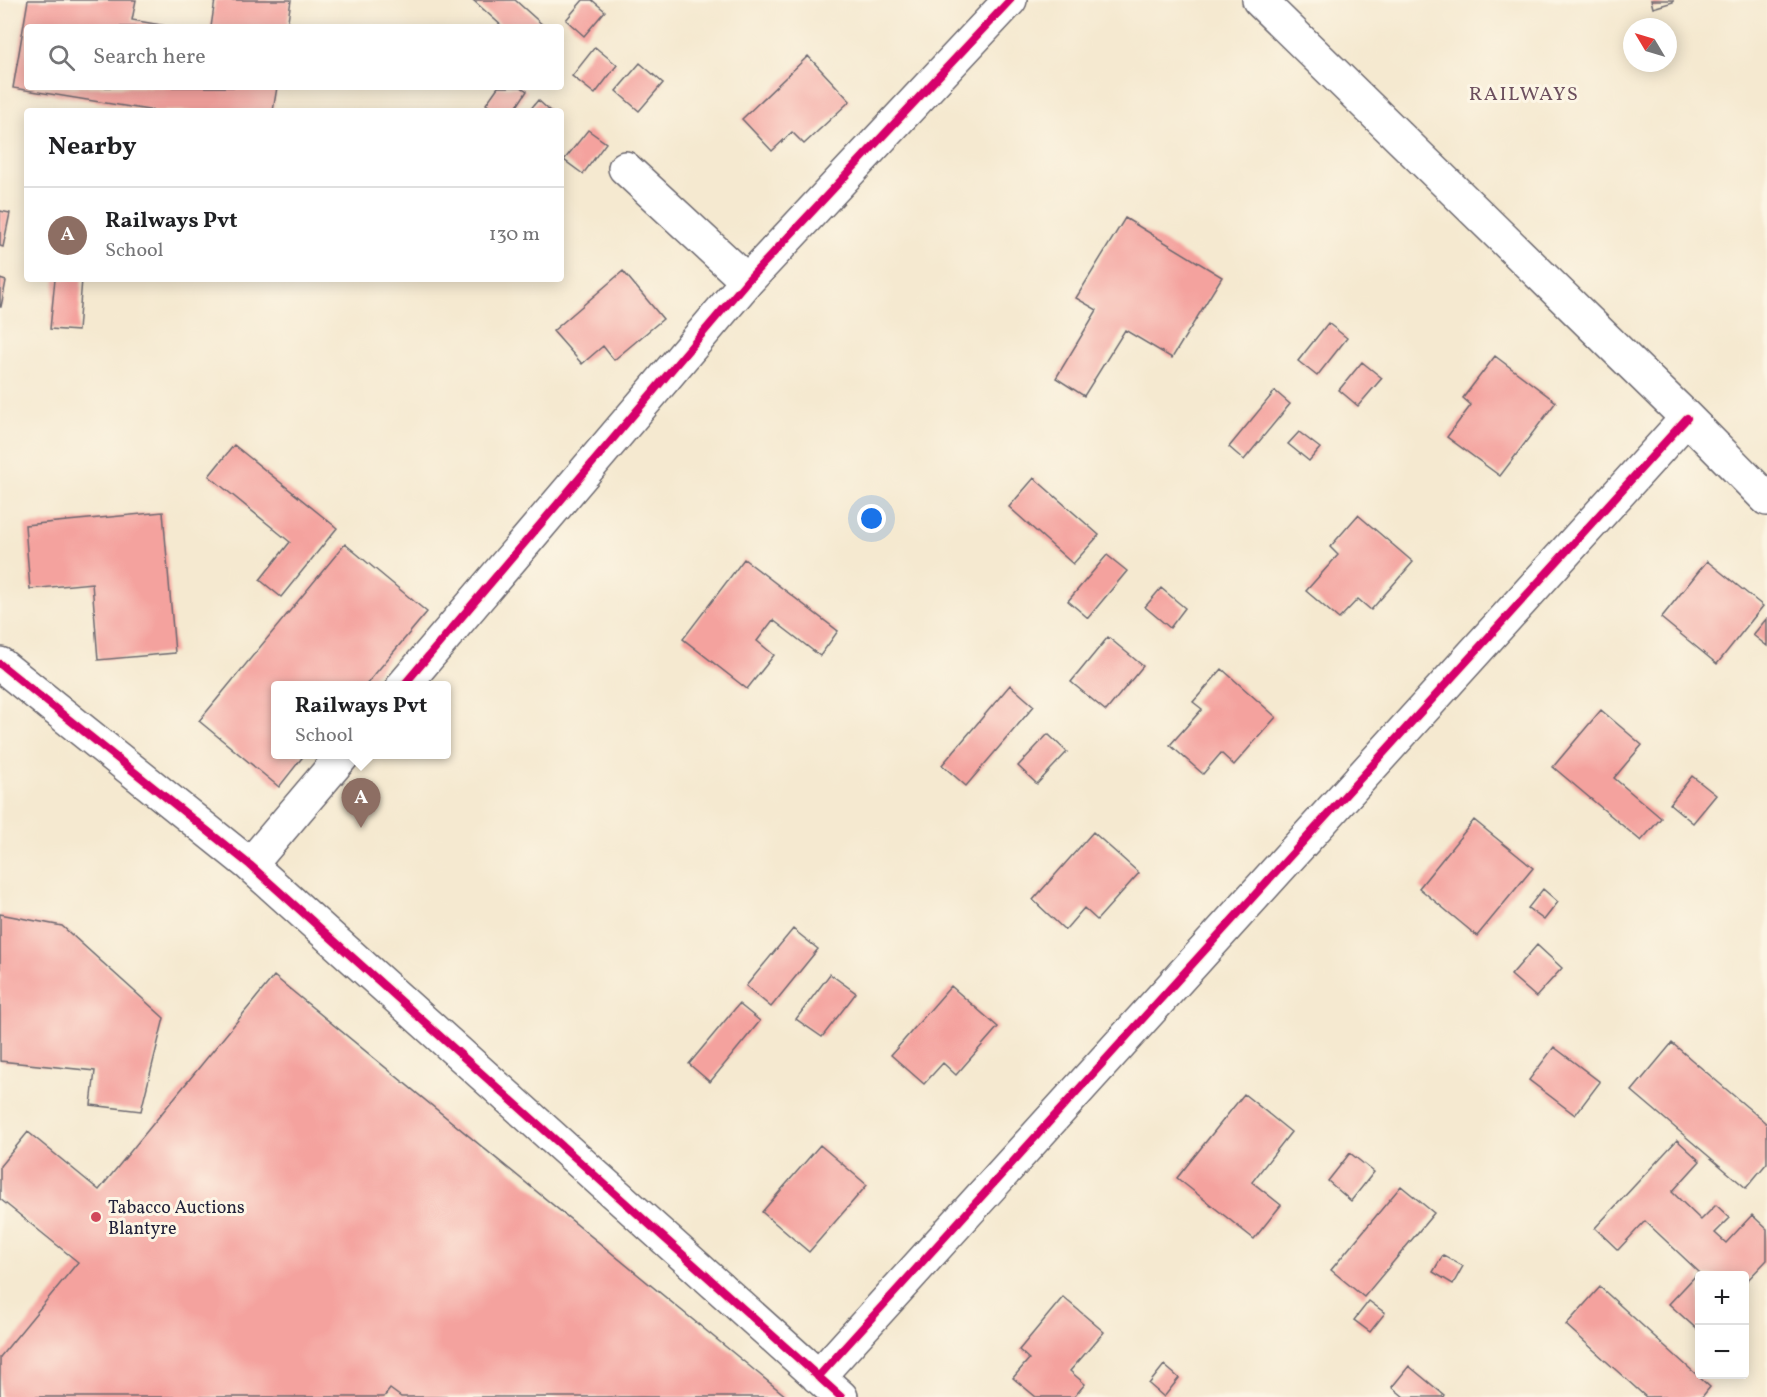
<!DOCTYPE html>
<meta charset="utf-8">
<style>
body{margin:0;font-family:Vollkorn,serif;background:#f6f6f6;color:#202124}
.controls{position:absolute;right:18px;bottom:18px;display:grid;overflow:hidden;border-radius:6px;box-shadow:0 3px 15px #0003}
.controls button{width:54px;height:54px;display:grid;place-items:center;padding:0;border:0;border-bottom:2px solid #e0e0e0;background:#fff;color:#202124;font:30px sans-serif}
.compass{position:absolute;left:1623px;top:18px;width:54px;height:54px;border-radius:50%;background:#fff;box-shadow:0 3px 15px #0003;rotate:308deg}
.you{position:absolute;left:872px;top:519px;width:21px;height:21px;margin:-15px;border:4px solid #fff;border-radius:50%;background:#1a73e8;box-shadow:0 0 0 9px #1a73e833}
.badge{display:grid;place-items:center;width:39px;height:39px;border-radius:50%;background:#2563eb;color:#fff;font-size:20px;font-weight:700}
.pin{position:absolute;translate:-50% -50px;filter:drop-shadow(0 2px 3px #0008)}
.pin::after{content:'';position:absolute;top:32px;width:21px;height:18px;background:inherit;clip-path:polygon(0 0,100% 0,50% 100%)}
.popup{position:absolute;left:271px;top:681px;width:180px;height:78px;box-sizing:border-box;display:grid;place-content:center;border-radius:6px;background:#fff;filter:drop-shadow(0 2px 4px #0005);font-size:20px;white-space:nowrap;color:#757577}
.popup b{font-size:22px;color:#202124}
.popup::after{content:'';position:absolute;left:50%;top:100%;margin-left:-12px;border:12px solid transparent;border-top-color:#fff}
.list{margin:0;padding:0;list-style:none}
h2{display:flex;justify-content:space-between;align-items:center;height:78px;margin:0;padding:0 24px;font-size:26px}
h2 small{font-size:20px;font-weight:400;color:#757577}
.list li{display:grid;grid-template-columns:39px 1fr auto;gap:18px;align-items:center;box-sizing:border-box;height:96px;padding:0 24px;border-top:2px solid #e0e0e0}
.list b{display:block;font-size:22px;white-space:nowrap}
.list p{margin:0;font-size:20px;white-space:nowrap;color:#757577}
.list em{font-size:20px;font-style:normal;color:#757577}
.icon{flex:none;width:33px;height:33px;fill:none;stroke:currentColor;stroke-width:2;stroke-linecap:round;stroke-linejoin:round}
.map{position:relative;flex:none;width:1767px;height:1397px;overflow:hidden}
.search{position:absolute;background:#fff;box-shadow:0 3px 15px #0003;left:24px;top:24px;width:540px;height:66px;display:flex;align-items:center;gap:15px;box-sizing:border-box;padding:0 21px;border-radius:6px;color:#757577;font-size:22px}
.panel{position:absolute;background:#fff;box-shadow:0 3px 15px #0003;left:24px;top:108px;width:540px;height:174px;border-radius:6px}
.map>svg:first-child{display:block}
</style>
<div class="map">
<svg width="1767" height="1397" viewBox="0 0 1767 1397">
<rect width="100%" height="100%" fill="#fcf5e5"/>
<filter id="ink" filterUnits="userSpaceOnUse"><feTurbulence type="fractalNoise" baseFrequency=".0167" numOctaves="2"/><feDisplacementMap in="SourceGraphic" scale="12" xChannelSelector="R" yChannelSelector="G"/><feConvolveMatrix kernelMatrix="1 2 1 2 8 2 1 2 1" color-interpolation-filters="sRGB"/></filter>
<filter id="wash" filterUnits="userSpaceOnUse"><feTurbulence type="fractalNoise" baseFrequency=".008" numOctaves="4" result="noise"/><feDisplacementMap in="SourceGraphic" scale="24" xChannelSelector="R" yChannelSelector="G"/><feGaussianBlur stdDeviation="1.35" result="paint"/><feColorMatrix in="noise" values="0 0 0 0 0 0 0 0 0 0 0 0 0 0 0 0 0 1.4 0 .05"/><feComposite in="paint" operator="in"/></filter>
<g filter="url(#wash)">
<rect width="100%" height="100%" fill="#f5e9d0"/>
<g id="blocks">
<path fill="#f4a29e" d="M 28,0 L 136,0 L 132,20 L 166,26 L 166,27 L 27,27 L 27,87 L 277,87 L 273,111 L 155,111 L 13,88 Z
M 215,0 L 291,0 L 287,27 L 211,27 Z
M 473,0 L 515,0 L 545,27 L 503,27 Z
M 583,0 L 592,0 L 605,11 L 584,36 L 566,20 Z
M 1651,0 L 1673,0 L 1673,2 L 1653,8 Z
M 595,47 L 617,65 L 595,94 L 572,76 Z
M 808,56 L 850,101 L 804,144 L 792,132 L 772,151 L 742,119 Z
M 640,63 L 663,83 L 639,111 L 616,91 Z
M 498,87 L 521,87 L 527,91 L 514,111 L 496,111 L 486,104 Z
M 538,100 L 550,111 L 529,111 Z
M 588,130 L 606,143 L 583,174 L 564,160 Z
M 0,211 L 10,213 L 3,247 L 0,246 Z
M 1125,218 L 1222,277 L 1172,358 L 1125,330 L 1084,396 L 1056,378 L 1097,310 L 1076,298 Z
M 623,271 L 663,319 L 614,360 L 603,346 L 582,364 L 553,331 Z
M 0,279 L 6,281 L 1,307 L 0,307 Z
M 55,279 L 82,279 L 78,331 L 50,329 Z
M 1328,323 L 1347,338 L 1317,376 L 1298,361 Z
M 1495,356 L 1556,402 L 1500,476 L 1447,437 L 1471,405 L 1463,398 Z
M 1362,362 L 1382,378 L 1358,406 L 1339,390 Z
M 1275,391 L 1290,404 L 1244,460 L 1229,447 Z
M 1299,432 L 1320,448 L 1309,461 L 1288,444 Z
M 234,445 L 337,528 L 281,597 L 260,580 L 290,542 L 209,476 Z
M 1034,478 L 1099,535 L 1073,564 L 1009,507 Z
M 163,512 L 175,653 L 98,660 L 92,583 L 30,589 L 25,525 Z
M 1358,515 L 1413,562 L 1371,610 L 1358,599 L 1339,619 L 1306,591 L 1338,555 L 1330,547 Z
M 345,544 L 427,612 L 365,686 L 276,686 L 276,754 L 305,754 L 279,787 L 199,721 Z
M 1107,555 L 1127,571 L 1088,618 L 1068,601 Z
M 744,559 L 838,631 L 820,656 L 773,620 L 757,641 L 774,655 L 747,689 L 683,639 Z
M 1707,561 L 1763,606 L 1717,664 L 1661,618 Z
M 1161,588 L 1185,608 L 1170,628 L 1145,607 Z
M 1767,618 L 1767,646 L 1753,635 Z
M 1108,637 L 1143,666 L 1106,711 L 1071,682 Z
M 1222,669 L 1276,717 L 1234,765 L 1221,753 L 1203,774 L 1170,745 L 1202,709 L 1193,702 Z
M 1010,685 L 1034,706 L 966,786 L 942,765 Z
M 1601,710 L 1642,745 L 1614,778 L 1661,818 L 1641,841 L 1553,767 Z
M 1048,734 L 1067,752 L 1037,784 L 1018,766 Z
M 1692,776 L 1716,795 L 1693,823 L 1670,804 Z
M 1474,820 L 1533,868 L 1477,936 L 1419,888 Z
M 1093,832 L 1139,873 L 1097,920 L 1084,908 L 1065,930 L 1033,900 Z
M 1543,889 L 1558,902 L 1544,920 L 1528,908 Z
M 0,914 L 62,926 L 164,1018 L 141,1111 L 91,1105 L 95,1071 L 0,1061 Z
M 793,929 L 818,949 L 771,1007 L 746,986 Z
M 1537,945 L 1562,968 L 1536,997 L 1511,975 Z
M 830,974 L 856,993 L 822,1037 L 796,1019 Z
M 274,976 L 787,1397 L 401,1397 L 390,1389 L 384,1397 L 0,1397 L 0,1357 L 78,1262 L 0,1199 L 0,1166 L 28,1132 L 99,1190 Z
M 951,986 L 998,1027 L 956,1075 L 943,1063 L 924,1084 L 891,1055 Z
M 739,1004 L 760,1021 L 710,1082 L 689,1064 Z
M 1672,1043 L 1767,1124 L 1767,1163 L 1746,1188 L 1632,1091 Z
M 1554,1047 L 1600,1082 L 1575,1115 L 1529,1080 Z
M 1244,1094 L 1291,1132 L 1252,1182 L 1281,1205 L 1254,1239 L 1177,1178 Z
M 1677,1140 L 1700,1161 L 1672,1192 L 1701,1220 L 1716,1205 L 1730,1218 L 1715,1233 L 1726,1243 L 1752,1215 L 1767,1229 L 1767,1260 L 1744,1284 L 1744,1276 L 1700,1276 L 1700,1332 L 1669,1304 L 1699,1272 L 1645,1221 L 1618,1250 L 1595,1228 Z
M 820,1145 L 867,1185 L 809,1252 L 762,1212 Z
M 1350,1153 L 1374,1172 L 1351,1201 L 1328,1181 Z
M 1401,1186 L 1434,1213 L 1364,1297 L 1331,1270 Z
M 1443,1255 L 1463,1266 L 1453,1284 L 1433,1272 Z
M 1600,1287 L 1710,1387 L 1702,1397 L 1646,1397 L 1566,1325 Z
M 1063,1297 L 1104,1332 L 1070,1371 L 1085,1384 L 1074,1397 L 1036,1397 L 1013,1378 L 1029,1359 L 1019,1350 Z
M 1369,1301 L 1385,1313 L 1370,1332 L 1354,1320 Z
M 1164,1365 L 1179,1378 L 1164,1397 L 1149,1384 Z
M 1409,1366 L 1444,1395 L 1443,1397 L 1404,1397 L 1392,1387 Z"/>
</g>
</g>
<g filter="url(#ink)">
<use href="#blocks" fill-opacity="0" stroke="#6c686f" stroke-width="1.5"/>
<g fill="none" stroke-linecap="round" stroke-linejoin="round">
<g stroke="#6c686f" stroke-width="36">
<path id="minor" d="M 1259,0 L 1687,418 L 1767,499
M 625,168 L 747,281
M 0,664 L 250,865 L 841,1397
M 403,686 L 747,281 L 1010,0
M 250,865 L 344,754
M 818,1377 L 1687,418"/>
</g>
<use href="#minor" stroke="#fff" stroke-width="33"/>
<g stroke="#fcf5e5" stroke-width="11">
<path id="cycleway" d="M 0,664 L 250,865 L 841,1397
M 403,686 L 747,281 L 1010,0
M 818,1377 L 1687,418"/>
</g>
<use href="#cycleway" stroke="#d6006c" stroke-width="8"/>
</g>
</g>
<circle fill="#d1495b" stroke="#fcf5e5" stroke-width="2" cx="96" cy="1217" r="6"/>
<g text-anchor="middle" stroke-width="6" stroke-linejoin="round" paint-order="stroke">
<g font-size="18" fill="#22223b" stroke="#fcf5e5" text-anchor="start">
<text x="108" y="1213">Tabacco Auctions<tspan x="108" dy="21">Blantyre</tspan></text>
</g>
<g font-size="20" letter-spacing="1.5" fill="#6c4f5e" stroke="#fcf5e5">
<text x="1524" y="100">RAILWAYS</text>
</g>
</g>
</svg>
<div class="controls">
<button>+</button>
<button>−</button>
</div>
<svg class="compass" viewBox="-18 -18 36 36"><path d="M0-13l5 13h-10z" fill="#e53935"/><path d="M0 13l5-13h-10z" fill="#757577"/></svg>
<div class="you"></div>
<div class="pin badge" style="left:361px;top:828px;background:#8d6e63">A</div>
<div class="popup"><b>Railways Pvt</b>School</div>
<div class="search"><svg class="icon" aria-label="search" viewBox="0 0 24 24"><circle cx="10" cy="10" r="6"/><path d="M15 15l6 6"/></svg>Search here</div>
<section class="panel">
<h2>Nearby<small></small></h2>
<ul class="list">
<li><span class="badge" style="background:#8d6e63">A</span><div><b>Railways Pvt</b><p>School</p></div><em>130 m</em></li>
</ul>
</section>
</div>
